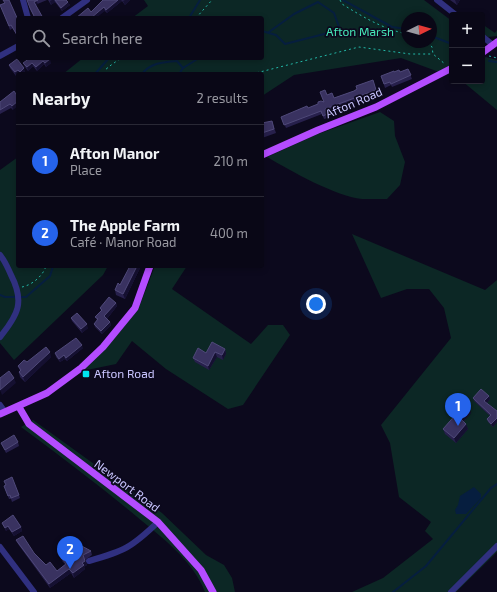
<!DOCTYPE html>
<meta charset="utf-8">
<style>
body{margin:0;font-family:"Exo 2",sans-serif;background:#171523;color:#f1f3f6}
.controls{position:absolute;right:12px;top:12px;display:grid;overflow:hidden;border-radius:4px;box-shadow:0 2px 6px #0003}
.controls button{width:36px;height:36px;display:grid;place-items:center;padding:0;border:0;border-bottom:1px solid #292835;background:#090716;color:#f1f3f6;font:20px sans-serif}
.compass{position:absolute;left:401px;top:12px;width:36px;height:36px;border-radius:50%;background:#090716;box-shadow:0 2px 6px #0003;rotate:85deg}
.you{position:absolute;left:316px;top:304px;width:14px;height:14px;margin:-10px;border:3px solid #fff;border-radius:50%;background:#1a73e8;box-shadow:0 0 0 6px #1a73e833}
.badge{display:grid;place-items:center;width:26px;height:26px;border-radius:50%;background:#2563eb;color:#fff;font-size:13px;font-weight:700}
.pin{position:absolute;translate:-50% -33px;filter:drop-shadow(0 1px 2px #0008)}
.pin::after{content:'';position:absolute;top:21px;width:14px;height:12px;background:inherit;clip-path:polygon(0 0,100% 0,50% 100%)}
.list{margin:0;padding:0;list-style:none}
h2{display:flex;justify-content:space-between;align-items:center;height:52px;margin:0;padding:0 16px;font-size:17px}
h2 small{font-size:13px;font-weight:400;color:#9999a1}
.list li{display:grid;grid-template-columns:26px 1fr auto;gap:12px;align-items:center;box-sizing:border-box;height:72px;padding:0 16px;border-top:1px solid #292835}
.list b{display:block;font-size:15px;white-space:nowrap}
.list p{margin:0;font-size:13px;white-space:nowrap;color:#9999a1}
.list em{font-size:13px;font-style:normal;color:#9999a1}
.icon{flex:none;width:22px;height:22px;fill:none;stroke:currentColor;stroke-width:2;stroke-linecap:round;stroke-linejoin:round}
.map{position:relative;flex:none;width:497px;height:592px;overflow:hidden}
.search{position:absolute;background:#090716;box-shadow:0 2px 6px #0003;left:16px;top:16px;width:248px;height:44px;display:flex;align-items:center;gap:10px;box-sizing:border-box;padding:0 14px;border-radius:4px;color:#9999a1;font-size:15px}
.panel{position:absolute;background:#090716;box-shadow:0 2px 6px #0003;left:16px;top:72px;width:248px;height:196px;border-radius:4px}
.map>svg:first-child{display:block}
</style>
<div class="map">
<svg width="497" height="592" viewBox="0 0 497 592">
<rect width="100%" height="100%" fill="#0c091d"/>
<path fill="#0c2725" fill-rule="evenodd" d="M 144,0 L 424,0 L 452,21 L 452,65 L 439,72 L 401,58 L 294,75 L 262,96 L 262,74 L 63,74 L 83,58 L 262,58 L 262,18 L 132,18 L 148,6 ZM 407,18 L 431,18 L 431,42 L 407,42 Z
M 482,24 L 495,33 L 497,30 L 497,36 L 488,37 L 482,33 Z
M 486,57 L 497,60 L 497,110 L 462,81 L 482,81 L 482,59 Z
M 380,112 L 394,121 L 395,136 L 405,162 L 400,185 L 387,199 C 379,199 370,199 362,199 C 335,196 291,171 267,157 L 318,134 Z
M 18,157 L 18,266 L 108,266 L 103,275 L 14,360 L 0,343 L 0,170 Z
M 352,234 L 485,290 L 497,280 L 497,552 L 456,592 L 352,592 L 383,578 L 433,539 L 425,531 L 431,522 L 399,497 L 390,443 L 381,425 L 451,338 L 444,308 L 429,289 L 407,289 L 381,298 Z
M 155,266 L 187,266 L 172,289 L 251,344 L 268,325 L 283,325 L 290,335 L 243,405 L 228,409 L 166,369 L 132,341 L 116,364 L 82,371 L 105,349 L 138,310 Z
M 33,420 L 162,513 L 206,555 L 224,565 L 232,578 L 235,592 L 205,592 C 193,560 161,537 136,516 C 99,485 60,456 21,427 Z"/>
<path fill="#061e3f" d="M 474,487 L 481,494 L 481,498 L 466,514 L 456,514 L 455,510 L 458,505 L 460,496 Z"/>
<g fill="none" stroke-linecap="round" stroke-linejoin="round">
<path stroke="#061e3f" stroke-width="2" d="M 343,0 L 392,27 L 407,29
M 189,18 L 200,0
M 262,31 L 276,35 L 285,44 L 332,32 L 339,27 L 334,13 L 318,2 L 294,14 L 269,32
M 431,36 L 452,44
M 489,61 L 497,62
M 95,74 L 109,58
M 142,74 C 150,63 163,62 177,61 L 183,68
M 179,74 L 183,68 L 199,58
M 0,295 L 5,297 L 26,297 L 50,276 L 53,266
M 393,592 L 426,566 L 491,488 L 497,484"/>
<path stroke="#22b7a7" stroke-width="1" stroke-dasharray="2 3" stroke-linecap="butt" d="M 340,0 L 342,4 C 363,17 383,29 407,34
M 196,18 L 212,0
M 428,42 L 432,47 L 433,54 L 445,64
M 489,56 L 497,58
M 105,74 L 107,68 L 121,58
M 252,74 L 359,47 L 410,54 L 433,54
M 22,287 C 32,285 43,276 46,266"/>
<path stroke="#303080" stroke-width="6" d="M 23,0 L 28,18
M 437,0 L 456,15
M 62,18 L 87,0
M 482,36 L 493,45
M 0,56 L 18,46
M 0,255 C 5,261 8,268 11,275 C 25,302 18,315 0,337
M 0,405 L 5,412
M 0,547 L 34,592
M 89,561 C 124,551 131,548 158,522
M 451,592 L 497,546"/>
<path stroke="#b44cff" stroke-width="7" d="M 482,53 L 497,42
M 262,155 L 318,130 L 376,107 L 452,68
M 19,407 L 29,424 L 158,522 L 201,570 L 213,592
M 0,414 L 47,393 L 81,368 L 103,347 L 135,308 L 150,266"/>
</g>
<path fill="#27204c" d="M 27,0 L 47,0 L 35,5 L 43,18 L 35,18 L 31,11 Z
M 48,0 L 66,0 L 70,5 L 62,11 L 55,2 L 51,5 Z
M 103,0 L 130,0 L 125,5 L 122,1 L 107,13 L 105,11 L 91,12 Z
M 450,0 L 460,0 L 457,5 Z
M 4,3 L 18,20 L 18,38 L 13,28 L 10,30 L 2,8 Z
M 30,58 L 51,63 L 46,67 L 44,64 L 37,71 L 33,66 L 28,71 L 25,67 L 23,63 Z
M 9,65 L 25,71 L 22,74 L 19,73 L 16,76 L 10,68 Z
M 408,69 L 412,79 L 392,87 L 391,85 L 385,88 L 381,76 L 394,72 L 400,72 Z
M 373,80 L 377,93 L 326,113 L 328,118 L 324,119 L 322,114 L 286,128 L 281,117 L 308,108 L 324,102 L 327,95 L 334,98 L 354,91 Z
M 14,91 L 13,110 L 11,108 L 0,114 L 0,102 Z
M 272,121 L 276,133 L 262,138 L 262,123 Z
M 128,266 L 141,266 L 125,299 L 116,295 L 115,290 L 120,285 L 129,268 Z
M 116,303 L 117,306 L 107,319 L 110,322 L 111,325 L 102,334 L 95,327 L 94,324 L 97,320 L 95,317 L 101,311 L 100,308 Z
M 71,318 L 88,328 L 82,333 L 72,321 Z
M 83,348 L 67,361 L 65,359 L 60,362 L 56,357 L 55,353 Z
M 225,349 L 226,354 L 223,360 L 217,357 L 209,370 L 195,362 L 193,358 L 206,353 Z
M 51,357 L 25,382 L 20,377 L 19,372 L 20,371 L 18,366 L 27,362 Z
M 489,396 L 490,399 L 487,403 L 497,411 L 497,422 L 493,427 L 488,422 L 487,419 L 490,416 L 474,401 L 473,398 Z
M 471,413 L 464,421 L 468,429 L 456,443 L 445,434 L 443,429 Z
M 18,442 L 19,446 L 6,453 L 1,443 Z
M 4,486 L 19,495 L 20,498 L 12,502 L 11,499 L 9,499 Z
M 2,523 L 21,527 L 22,531 L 14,536 L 9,529 L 6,531 Z
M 16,540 L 34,553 L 46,565 L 57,571 L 65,564 L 62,561 L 61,557 L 91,551 L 92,555 L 85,560 L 87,565 L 84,567 L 85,569 L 74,578 L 71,573 L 50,588 L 18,544 Z"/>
<path fill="#151031" d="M 52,0 L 54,0 L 55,2 L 51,5 L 50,1 Z
M 118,0 L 121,0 L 122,1 L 107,13 L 106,10 Z
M 125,0 L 130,0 L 125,5 L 123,1 Z
M 455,0 L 460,0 L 457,5 Z
M 36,1 L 38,4 L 35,6 L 34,2 Z
M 68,2 L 70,5 L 62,11 L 61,8 Z
M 104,7 L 105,11 L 96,18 L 91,18 Z
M 50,59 L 51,63 L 46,67 L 45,63 Z
M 43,61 L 44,64 L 37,71 L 36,67 Z
M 32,63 L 33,66 L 28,71 L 27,67 Z
M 24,68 L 25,71 L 22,74 L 20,74 L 20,72 Z
M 18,70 L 19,73 L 16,76 L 15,72 Z
M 18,101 L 18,106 L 13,110 L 12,106 Z
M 137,266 L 141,266 L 125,299 L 123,294 Z
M 116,303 L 117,306 L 106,320 L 104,316 Z
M 110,322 L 111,325 L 102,334 L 101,331 Z
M 87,324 L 88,328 L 82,333 L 81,329 Z
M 82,345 L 83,348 L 67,361 L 66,358 Z
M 225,349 L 226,354 L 223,360 L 222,355 Z
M 50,352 L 51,357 L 25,382 L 23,377 Z
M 215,352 L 217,357 L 209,370 L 208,366 Z
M 64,355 L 65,359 L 60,362 L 59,359 Z
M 14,378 L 16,383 L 2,395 L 0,390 Z
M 489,396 L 490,399 L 486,404 L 484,401 Z
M 469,408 L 471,413 L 462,423 L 460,418 Z
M 497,418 L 497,422 L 493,427 L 491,424 Z
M 466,424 L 468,429 L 456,443 L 454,438 Z
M 8,526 L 9,529 L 6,531 L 5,528 Z
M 21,527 L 22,531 L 14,536 L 12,532 Z
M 85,561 L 87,565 L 84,567 L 85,569 L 74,578 L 73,573 L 82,563 Z
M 69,569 L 71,573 L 50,588 L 49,584 Z"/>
<path fill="#393260" stroke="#4f4979" d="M 3,0 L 9,0 L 18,20 L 18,34 L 17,35 L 11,25 L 9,26 L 0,5 L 5,3 Z
M 27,0 L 38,0 L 34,2 L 43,18 L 35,18 L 30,8 Z
M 55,0 L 66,0 L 68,2 L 61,8 Z
M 103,0 L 118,0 L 106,10 L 104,7 L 91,18 L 76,18 L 88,8 L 91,12 Z
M 30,58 L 49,58 L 50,59 L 45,63 L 43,61 L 36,67 L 32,63 L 27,67 L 23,63 Z
M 17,59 L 24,68 L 20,72 L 18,70 L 15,72 L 9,65 Z
M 408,69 L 411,75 L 391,84 L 390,82 L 384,84 L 381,76 L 394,71 L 394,72 L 399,70 L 400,72 Z
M 373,80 L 376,90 L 325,109 L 327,114 L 323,116 L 321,111 L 284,125 L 281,117 L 307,106 L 308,108 L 318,104 L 318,102 L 321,101 L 324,102 L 320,92 L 325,90 L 327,95 L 332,93 L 334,98 L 354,91 L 357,89 L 356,86 Z
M 14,91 L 18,97 L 18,101 L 12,106 L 10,104 L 0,110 L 0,102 Z
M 272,121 L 274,129 L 262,133 L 262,123 Z
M 130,266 L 137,266 L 123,294 L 115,290 L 118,283 L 120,285 Z
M 109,297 L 116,303 L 104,316 L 110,322 L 101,331 L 94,324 L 98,319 L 95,317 L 102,310 L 100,308 Z
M 77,313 L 87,324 L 81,329 L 71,318 Z
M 76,338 L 82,345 L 66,358 L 64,355 L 59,359 L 55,353 Z
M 212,342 L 225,349 L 222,355 L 215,352 L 208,366 L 193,358 L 198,348 L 206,353 Z
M 46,347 L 50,352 L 23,377 L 19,372 L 21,370 L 18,366 L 24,360 L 27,362 Z
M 9,371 L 14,378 L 0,390 L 0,378 Z
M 481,389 L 489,396 L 484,401 L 497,411 L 497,418 L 491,424 L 487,419 L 491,415 L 473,398 Z
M 465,404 L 469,408 L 460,418 L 466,424 L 454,438 L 443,429 Z
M 14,435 L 18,442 L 5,450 L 1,443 Z
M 12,477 L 19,495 L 11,498 L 10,495 L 8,496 L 4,486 L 6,485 L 4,481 Z
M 13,515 L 21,527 L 12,532 L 8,526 L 5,528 L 2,523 Z
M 23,536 L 34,553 L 46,565 L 50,562 L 57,571 L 66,564 L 61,557 L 78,544 L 91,551 L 83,555 L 85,561 L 82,563 L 84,565 L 73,573 L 69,569 L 49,584 L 16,540 Z"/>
<rect fill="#00e3f0" stroke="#0c091d" stroke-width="1.5" x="82" y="370" width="8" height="8" rx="2"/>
<g text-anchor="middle" stroke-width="3.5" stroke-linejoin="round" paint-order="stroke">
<g font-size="12" fill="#47e9b9" stroke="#0c091d">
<text x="360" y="36">Afton Marsh</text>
</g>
<g font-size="12" fill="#c9c5ff" stroke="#0c091d">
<text transform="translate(354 103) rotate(-23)" y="4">Afton Road</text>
<text transform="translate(127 486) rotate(37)" y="4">Newport Road</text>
</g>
<g font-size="12" fill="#c9c5ff" stroke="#0c091d" text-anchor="start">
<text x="94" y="378">Afton Road</text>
</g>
</g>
</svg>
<div class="controls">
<button>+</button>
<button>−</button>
</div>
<svg class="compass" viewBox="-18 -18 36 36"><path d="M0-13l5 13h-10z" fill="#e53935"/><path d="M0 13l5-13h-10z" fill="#9999a1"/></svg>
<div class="you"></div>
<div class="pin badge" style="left:458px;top:426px">1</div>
<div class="pin badge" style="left:70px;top:569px">2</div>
<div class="search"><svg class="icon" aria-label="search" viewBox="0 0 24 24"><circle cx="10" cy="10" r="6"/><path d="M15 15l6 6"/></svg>Search here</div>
<section class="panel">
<h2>Nearby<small>2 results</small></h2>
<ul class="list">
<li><span class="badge">1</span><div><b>Afton Manor</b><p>Place</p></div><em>210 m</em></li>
<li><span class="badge">2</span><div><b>The Apple Farm</b><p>Café · Manor Road</p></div><em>400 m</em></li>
</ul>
</section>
</div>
